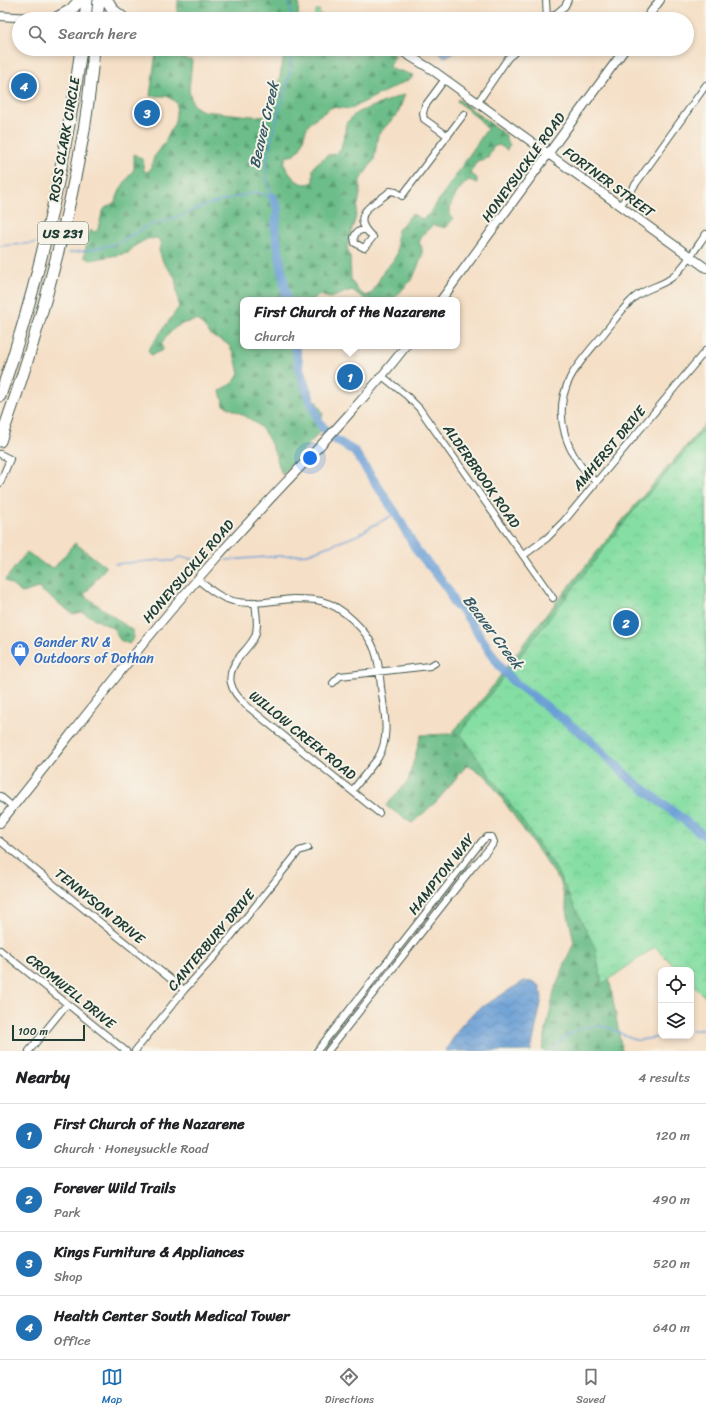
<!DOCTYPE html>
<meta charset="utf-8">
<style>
body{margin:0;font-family:Sriracha,sans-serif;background:#f2f2f2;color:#202124}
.controls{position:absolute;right:12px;bottom:12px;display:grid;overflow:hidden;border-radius:8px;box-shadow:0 2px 6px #0003}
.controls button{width:36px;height:36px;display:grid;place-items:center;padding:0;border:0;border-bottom:1px solid #e0e0e0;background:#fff;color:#202124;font:20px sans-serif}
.scale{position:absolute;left:12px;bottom:10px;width:73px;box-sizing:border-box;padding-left:4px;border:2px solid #1f3d34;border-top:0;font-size:11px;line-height:14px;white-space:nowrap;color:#1f3d34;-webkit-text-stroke:3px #f7f3e8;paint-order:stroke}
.you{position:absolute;left:310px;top:458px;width:14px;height:14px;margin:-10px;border:3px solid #fff;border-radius:50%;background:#1a73e8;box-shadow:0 0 0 6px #1a73e833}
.badge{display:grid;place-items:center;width:26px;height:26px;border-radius:50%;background:#1f6fb2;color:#fff;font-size:13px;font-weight:700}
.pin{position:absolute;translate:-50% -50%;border:2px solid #fff;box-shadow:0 1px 4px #0006}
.popup{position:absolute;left:240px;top:297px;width:220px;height:52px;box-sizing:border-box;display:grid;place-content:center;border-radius:8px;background:#fff;filter:drop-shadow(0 1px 3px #0005);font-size:13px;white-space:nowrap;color:#757577}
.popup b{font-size:15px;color:#202124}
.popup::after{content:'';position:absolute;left:50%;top:100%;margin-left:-8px;border:8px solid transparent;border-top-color:#fff}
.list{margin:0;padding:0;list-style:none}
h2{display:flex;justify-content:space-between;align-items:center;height:52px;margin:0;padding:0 16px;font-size:17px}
h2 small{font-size:13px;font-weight:400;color:#757577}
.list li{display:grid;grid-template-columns:26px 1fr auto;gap:12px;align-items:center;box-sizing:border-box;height:64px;padding:0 16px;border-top:1px solid #e0e0e0}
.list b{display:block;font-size:15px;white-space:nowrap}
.list p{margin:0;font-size:13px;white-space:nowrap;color:#757577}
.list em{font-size:13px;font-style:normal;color:#757577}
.icon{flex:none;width:22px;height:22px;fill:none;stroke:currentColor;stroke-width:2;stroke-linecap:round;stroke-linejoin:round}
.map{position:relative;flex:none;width:706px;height:1051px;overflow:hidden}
.search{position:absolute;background:#fff;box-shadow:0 2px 6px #0003;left:12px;right:12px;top:12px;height:44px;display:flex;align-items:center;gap:10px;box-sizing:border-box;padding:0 14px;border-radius:22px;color:#757577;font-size:15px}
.sheet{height:308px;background:#fff}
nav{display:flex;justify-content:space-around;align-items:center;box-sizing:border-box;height:56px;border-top:1px solid #e0e0e0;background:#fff;font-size:11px;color:#757577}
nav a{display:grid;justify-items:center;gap:2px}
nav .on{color:#1f6fb2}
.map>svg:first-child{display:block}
</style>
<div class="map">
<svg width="706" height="1051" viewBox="0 0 706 1051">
<defs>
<pattern id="forest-firs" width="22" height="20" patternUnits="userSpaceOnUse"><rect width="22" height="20" fill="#6cbd89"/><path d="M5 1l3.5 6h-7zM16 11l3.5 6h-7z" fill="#589b71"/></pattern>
<pattern id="park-crowns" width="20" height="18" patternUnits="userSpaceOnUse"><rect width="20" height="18" fill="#85dea3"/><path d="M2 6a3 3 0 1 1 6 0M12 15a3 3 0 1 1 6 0" fill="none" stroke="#72bf8d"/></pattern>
<pattern id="water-waves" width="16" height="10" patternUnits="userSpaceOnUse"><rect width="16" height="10" fill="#6a9fd6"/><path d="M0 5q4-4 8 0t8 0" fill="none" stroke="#5783ae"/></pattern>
</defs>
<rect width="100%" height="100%" fill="#f7f3e8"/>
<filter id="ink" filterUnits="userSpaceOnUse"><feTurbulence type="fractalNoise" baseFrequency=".025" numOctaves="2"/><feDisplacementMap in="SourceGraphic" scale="8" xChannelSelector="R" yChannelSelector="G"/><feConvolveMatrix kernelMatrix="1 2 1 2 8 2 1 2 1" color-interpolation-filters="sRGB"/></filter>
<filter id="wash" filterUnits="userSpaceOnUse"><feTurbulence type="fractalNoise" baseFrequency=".012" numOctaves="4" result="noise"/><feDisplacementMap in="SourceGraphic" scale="16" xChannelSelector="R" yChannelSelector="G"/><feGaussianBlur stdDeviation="0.9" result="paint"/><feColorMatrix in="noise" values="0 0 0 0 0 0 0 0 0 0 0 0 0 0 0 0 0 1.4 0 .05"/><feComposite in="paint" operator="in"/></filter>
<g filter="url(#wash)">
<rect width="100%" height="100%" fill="#f5dfc6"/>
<path fill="#85dea3" stroke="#528e6c" d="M 316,10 L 319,10 L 320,15 L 363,19 L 314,19 Z"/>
<path fill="url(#forest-firs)" stroke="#467d5e" d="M 178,0 L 299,0 L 298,19 L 177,14 Z
M 285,49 L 383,49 L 396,55 L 389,66 L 396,71 L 401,71 L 413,75 L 412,78 L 350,109 L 332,107 C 325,113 317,116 312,121 C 302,130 305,145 297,152 C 295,155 290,156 286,157 L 284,164 C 289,175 300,189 313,182 L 313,169 L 316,164 L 328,155 L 335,154 L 341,148 L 345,132 L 346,123 L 356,113 L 405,94 L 398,113 L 378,135 L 374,160 L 360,180 L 360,194 L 355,220 L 351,232 L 347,248 L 350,256 L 351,280 L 359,292 L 366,296 L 372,293 L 385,269 L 392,262 L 397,254 L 397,231 L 412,214 L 423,219 L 430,213 L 487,129 L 480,120 L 457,101 L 458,99 L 506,135 L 506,139 L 510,145 L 507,150 L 499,145 L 493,147 L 488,158 L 477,161 L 470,173 L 477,178 L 477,183 L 469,180 C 461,186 449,201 450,213 C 450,215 452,217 453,219 L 446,228 L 433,225 L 424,233 L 419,242 L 422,248 L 422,256 L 413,278 L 393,300 L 366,300 L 352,290 L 330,298 L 319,295 L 313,300 L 243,300 L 243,346 L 299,346 L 304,371 L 313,396 L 323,413 L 319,433 L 282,475 C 277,459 272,442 262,429 C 252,418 237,412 224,405 L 220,391 L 234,382 L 239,374 C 236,361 235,348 223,341 C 219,339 215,339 212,336 C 206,331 204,325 197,320 C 178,324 174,326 162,343 L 163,350 L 151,355 L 148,350 L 179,307 L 175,277 L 164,264 L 159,251 L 161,242 L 157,238 L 147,239 L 136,245 L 128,253 L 91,260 L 84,257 L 90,230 L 95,232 L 98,229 L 102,213 L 105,208 L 115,202 L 121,188 L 134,169 L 134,154 L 142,159 L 144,171 L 148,172 L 151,168 L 154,157 L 164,144 L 175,122 L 177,103 L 167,96 L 150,96 L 156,53 L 192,60 L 189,91 L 193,105 L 203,111 L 262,117 L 273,113 Z
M 706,423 L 706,777 L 553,856 L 606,960 L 622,1051 L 542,1051 L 554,991 L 574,942 L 561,883 L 486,776 L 467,765 L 437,801 L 412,823 L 386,806 L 408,781 L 421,735 L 451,734 L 486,695 L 533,631 L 631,510 Z
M 75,543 L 106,567 L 84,595 L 133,631 L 134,638 L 129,644 L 120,640 L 114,629 L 82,612 L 73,614 L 38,588 L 22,593 L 5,580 L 27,552 L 45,565 L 54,568 Z"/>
<path fill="url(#park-crowns)" stroke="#528e6c" d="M 706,428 L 706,998 L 691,983 L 691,970 L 678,970 L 655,947 L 602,984 L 595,948 L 555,867 L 460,733 L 632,513 Z"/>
<path fill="url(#water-waves)" stroke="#446e85" d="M 437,49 L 457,49 L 451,55 L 445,57 L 439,53 Z
M 524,981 L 532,982 L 540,986 L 542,998 L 531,1051 L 445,1051 L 461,1026 L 474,1012 Z"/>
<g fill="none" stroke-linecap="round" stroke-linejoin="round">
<path stroke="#6a9fd6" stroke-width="1.5" d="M 289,0 L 292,19
M 273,197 L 266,178 L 267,162 L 272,137 L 290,72 L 292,49
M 0,246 L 35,243
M 69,253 L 90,250 L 118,243 L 147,226 L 173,218 L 207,205 L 255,192 L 273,197
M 202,560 L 208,560
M 226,560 L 308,554 L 358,535 L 372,526 L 395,514
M 115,564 L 161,560 L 173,561 L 179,557 L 193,559
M 691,1031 L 706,1029
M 553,1051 C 563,1033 589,1021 609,1028 C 618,1031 626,1037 635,1040 C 641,1041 656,1037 663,1036"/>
<path stroke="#6a9fd6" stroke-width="9" d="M 273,197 L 278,210 L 275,228 L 287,300
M 295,346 L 301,375 L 319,422 L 326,431
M 334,439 L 354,451 L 395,512 L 417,551 L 435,572 L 449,591 L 454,604 L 464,612 L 501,668 L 513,681 L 589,739 L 628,777 L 706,837"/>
</g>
</g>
<g filter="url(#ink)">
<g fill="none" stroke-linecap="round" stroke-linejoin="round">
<g stroke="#3f554a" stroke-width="8">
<path id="street" d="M 546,0 L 547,19
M 550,19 L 565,6 L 568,0
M 445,79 L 425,106 L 423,113 L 424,119 L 448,136
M 478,102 L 508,58 L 519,49
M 620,206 L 706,85
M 365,229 L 357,232 L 354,237 L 355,243 L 364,248 L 373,237 C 368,233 365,229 363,224 C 358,208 381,201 390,191 L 396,192 L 402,196 L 464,114
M 382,376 L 407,396 L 419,408 L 553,598
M 0,454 L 10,459 L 0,483
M 596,482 C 567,456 551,416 570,378 C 578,363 590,350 601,337 C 612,324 622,308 635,297 C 647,287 664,286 675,275 C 687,263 696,248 706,234
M 524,555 L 547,538 L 564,521 L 706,350
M 197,579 C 208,588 220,598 233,601 C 252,606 275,600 294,599 C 303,599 312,599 321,601 C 342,606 368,631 375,651 C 379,662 380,675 381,687 C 384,711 391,736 378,758 L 352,791
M 255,602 C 256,613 259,626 255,636 C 252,643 246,649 240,656 C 224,676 229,690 247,706 L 379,813
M 333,683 L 340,676 L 430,666 L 435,663
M 0,796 L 13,807
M 0,841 L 184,990
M 0,950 L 126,1051
M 29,1051 L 67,1004
M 135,1051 L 184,990 L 217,954 L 299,851 L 308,848
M 317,1051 L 482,841 L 487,837 L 492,837 L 494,842 L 492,845 L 472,868 L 328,1051"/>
</g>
<g stroke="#3f554a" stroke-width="10">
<path id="secondary" d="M 0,16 L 45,19
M 646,19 L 660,0
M 398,49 L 431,69 L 706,268
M 441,300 L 625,49
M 0,823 C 72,734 141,642 217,557 C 280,486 348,421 406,346"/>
</g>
<g stroke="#3f554a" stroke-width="13">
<path id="highway" d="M 107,0 L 113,10 L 124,19
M 55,19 L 71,10 L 80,0
M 85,19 L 87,0
M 97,19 L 99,0
M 0,396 C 31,308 53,216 69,124 C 74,99 78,74 81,49
M 0,441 C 36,342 64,240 83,136 C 88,108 91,78 94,49"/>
</g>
<use href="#street" stroke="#fff" stroke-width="6"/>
<use href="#secondary" stroke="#fff" stroke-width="8"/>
<use href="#highway" stroke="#fff" stroke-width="11"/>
</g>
</g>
<defs>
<g id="shop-pin" transform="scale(1)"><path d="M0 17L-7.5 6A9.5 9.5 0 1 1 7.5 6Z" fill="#3f7fe0" stroke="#f7f3e8"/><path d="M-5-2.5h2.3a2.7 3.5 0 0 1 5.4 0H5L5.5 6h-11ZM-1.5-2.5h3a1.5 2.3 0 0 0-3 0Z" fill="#fff"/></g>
</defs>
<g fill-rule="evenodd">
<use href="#shop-pin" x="20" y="650"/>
</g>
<g text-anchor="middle" stroke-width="4" stroke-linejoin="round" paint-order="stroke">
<rect fill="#f7f3e8" stroke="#60746a" stroke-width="1" x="38" y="222" width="50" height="22" rx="3"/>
<g font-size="13" font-weight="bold" fill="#1f3d34">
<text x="63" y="238">US 231</text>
</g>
<g font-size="14" fill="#1f3d34" stroke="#f7f3e8">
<text transform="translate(64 139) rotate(-80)" y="5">ROSS CLARK CIRCLE</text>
<text transform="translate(523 167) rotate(-54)" y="5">HONEYSUCKLE ROAD</text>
<text transform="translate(609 182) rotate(36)" y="5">FORTNER STREET</text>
<text transform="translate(609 448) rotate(-50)" y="5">AMHERST DRIVE</text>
<text transform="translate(482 476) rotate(55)" y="5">ALDERBROOK ROAD</text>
<text transform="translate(188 571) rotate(-49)" y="5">HONEYSUCKLE ROAD</text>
<text transform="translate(303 735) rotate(39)" y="5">WILLOW CREEK ROAD</text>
<text transform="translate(441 874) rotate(-52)" y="5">HAMPTON WAY</text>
<text transform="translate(100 906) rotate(39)" y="5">TENNYSON DRIVE</text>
<text transform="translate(211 940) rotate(-50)" y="5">CANTERBURY DRIVE</text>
<text transform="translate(71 991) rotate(39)" y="5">CROMWELL DRIVE</text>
</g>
<g font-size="14" fill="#366cbe" stroke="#f7f3e8" text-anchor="start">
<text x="34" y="647">Gander RV &amp;<tspan x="34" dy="16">Outdoors of Dothan</tspan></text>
</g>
<g font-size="15" font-style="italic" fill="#365a65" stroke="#f7f3e8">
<text transform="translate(264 125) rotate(-77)" y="5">Beaver Creek</text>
<text transform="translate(493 632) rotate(53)" y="5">Beaver Creek</text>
</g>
</g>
</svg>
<div class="controls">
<button><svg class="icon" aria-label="locate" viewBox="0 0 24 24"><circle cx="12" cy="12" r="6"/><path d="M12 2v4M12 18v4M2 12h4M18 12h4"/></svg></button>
<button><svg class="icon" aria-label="layers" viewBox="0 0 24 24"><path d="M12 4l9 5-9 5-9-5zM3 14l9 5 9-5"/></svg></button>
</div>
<div class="scale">100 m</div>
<div class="you"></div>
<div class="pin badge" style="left:350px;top:377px">1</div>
<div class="popup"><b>First Church of the Nazarene</b>Church</div>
<div class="pin badge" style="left:626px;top:623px">2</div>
<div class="pin badge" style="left:147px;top:113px">3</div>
<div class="pin badge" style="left:24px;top:86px">4</div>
<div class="search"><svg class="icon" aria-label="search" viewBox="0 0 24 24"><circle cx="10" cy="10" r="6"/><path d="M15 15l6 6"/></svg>Search here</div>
</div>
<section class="sheet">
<h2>Nearby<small>4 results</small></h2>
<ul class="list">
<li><span class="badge">1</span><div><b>First Church of the Nazarene</b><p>Church · Honeysuckle Road</p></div><em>120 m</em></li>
<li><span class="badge">2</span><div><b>Forever Wild Trails</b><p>Park</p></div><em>490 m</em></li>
<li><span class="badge">3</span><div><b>Kings Furniture &amp; Appliances</b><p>Shop</p></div><em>520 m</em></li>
<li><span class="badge">4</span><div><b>Health Center South Medical Tower</b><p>Office</p></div><em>640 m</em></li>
</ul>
</section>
<nav>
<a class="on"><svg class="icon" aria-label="map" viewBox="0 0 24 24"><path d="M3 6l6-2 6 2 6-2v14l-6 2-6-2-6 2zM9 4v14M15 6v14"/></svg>Map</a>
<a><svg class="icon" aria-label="directions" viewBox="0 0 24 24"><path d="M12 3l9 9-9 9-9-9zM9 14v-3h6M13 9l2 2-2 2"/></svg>Directions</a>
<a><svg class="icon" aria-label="saved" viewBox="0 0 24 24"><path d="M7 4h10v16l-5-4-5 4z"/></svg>Saved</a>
</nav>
